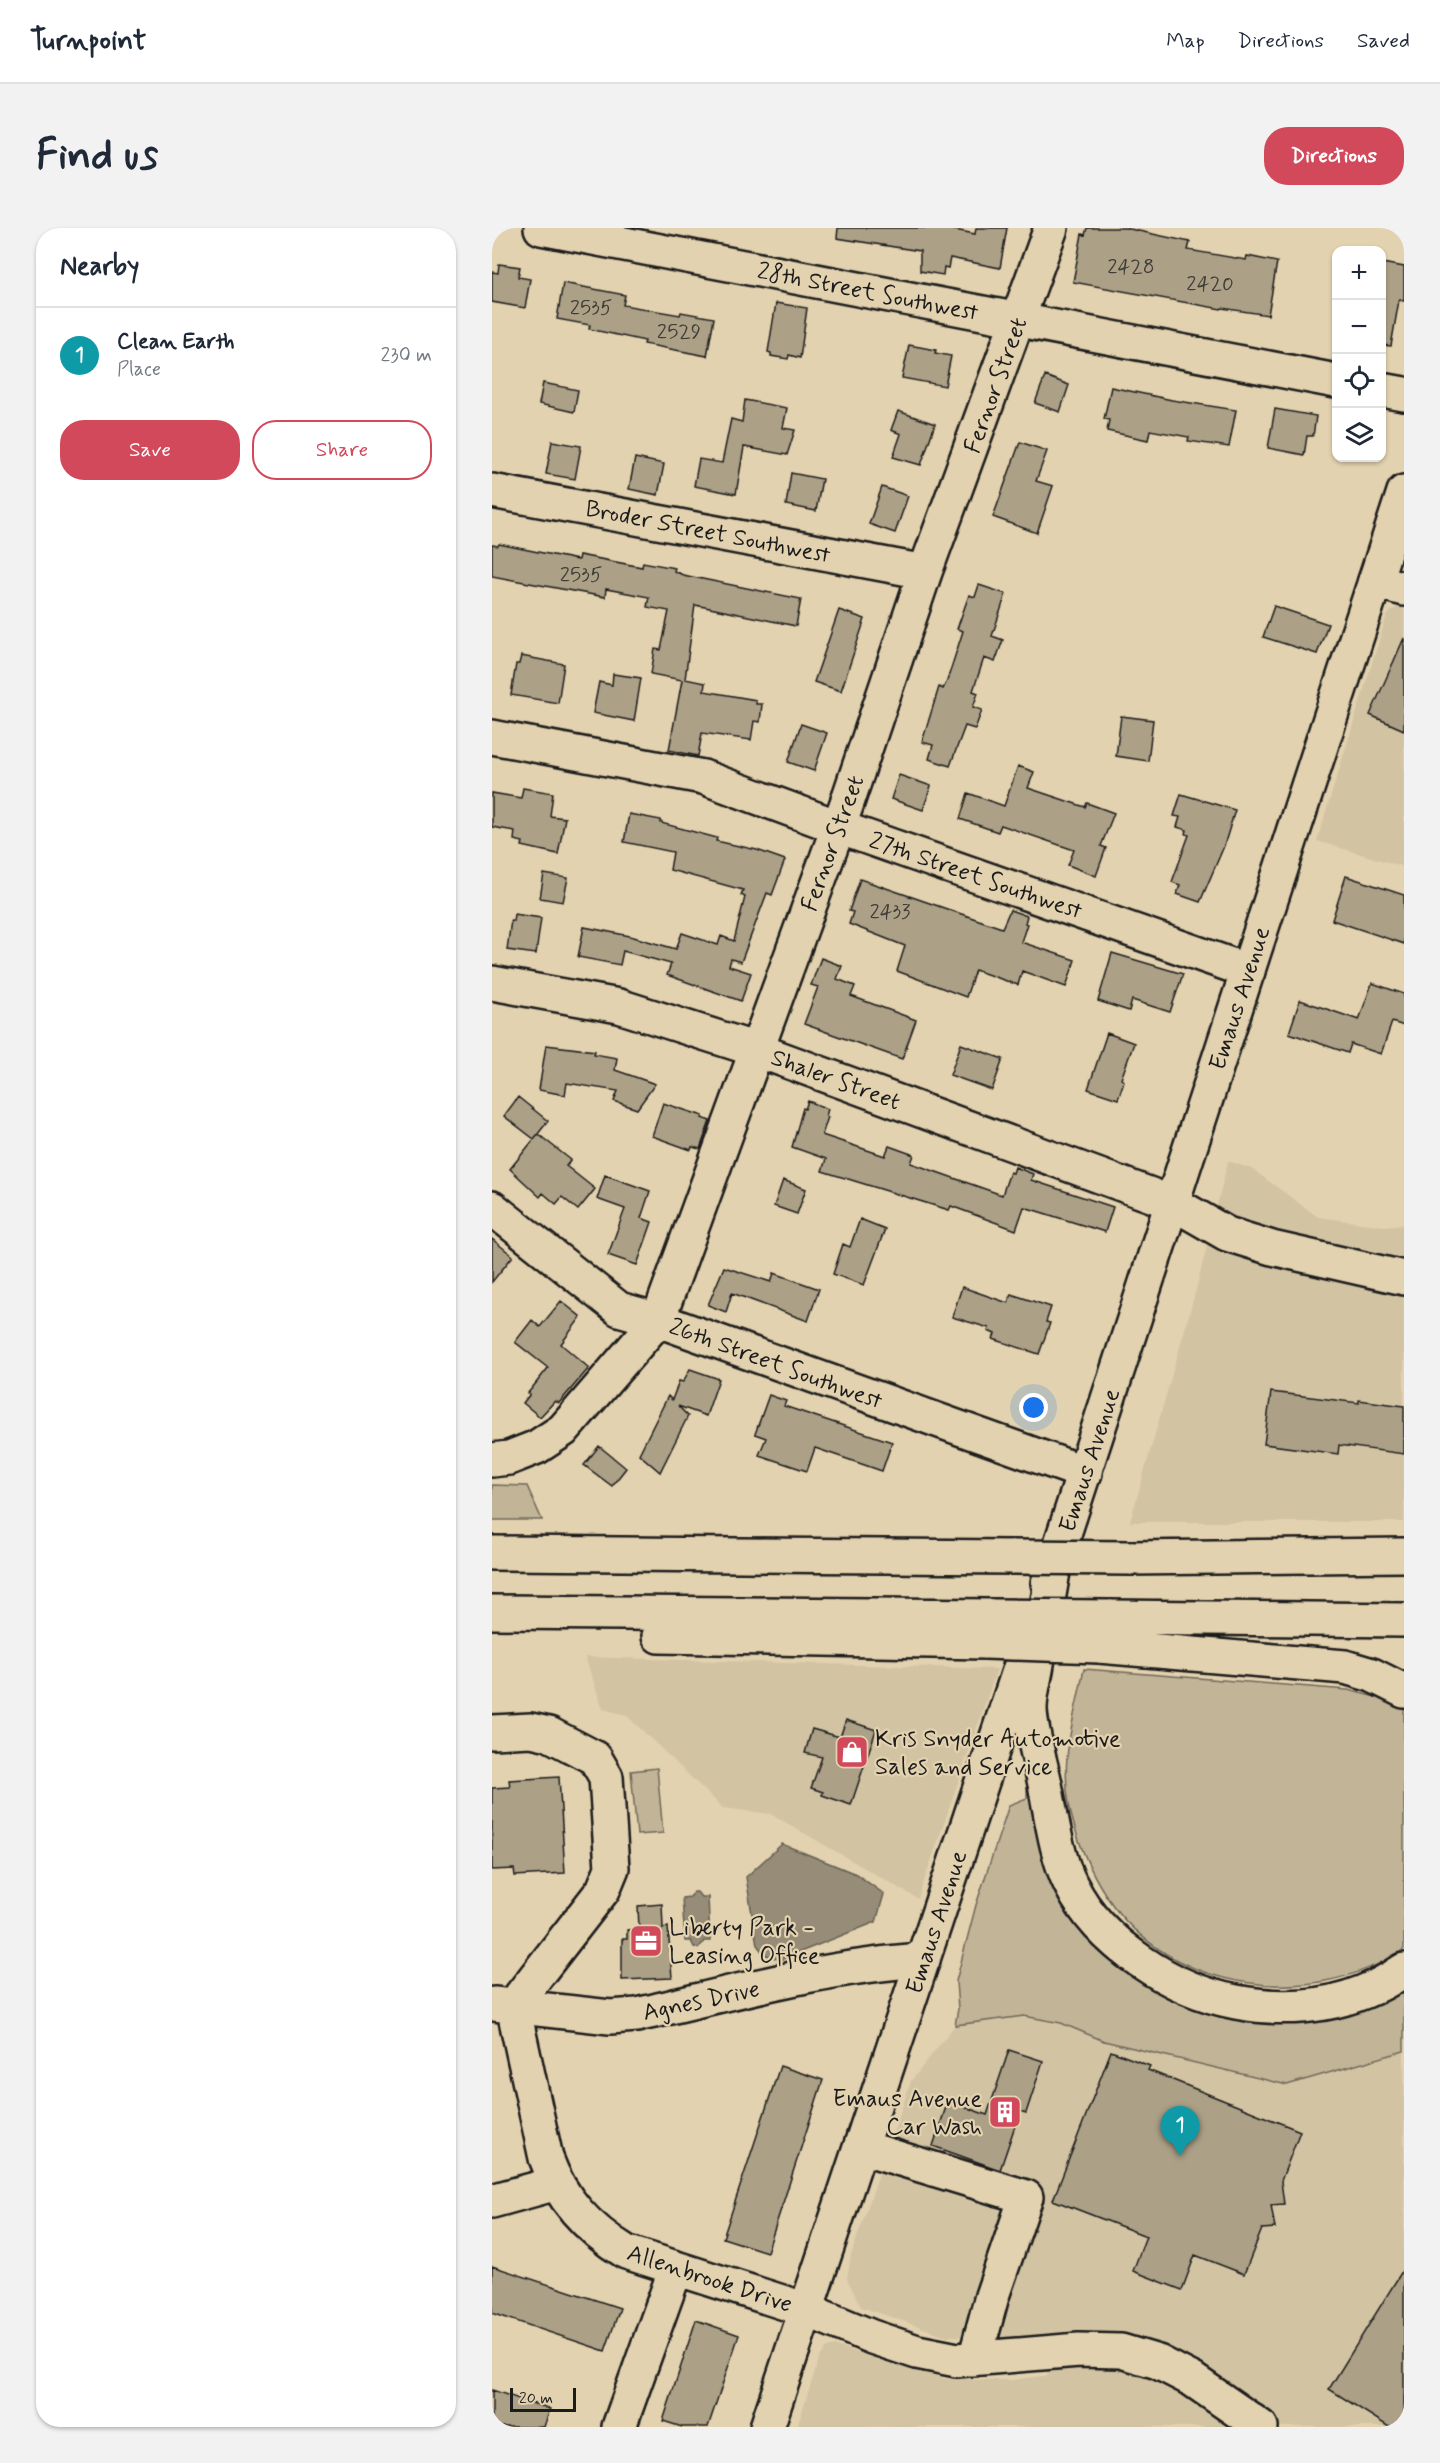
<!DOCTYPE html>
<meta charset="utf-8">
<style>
body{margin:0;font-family:Mynerve,sans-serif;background:#f2f2f3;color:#1f2937}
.controls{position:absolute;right:18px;top:18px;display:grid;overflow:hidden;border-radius:12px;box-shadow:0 2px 4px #0004}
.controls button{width:54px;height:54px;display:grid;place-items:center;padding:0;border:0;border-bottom:2px solid #e0e1e3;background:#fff;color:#1f2937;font:30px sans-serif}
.scale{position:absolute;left:18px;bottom:15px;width:66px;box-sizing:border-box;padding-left:6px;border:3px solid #1c1c1c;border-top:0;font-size:16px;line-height:21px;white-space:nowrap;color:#1c1c1c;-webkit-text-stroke:4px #e3d2af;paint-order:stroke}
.you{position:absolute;left:542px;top:1180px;width:21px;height:21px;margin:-15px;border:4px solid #fff;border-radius:50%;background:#1a73e8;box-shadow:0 0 0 9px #1a73e833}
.badge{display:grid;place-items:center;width:39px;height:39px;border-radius:50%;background:#d1495b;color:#fff;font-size:20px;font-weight:700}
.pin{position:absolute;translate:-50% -50px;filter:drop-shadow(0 2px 3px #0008)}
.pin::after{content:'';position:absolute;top:32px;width:21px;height:18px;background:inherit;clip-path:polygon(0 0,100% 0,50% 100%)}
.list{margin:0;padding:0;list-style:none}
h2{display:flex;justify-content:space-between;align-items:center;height:78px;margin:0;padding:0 24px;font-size:26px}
h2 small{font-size:20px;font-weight:400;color:#747a83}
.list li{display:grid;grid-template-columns:39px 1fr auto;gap:18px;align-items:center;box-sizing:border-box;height:96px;padding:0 24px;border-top:2px solid #e0e1e3}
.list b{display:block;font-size:22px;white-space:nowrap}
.list p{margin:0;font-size:20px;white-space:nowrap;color:#747a83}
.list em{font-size:20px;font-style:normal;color:#747a83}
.actions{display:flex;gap:12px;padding:18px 24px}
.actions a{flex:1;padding:14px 0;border:2px solid #d1495b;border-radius:24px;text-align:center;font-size:21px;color:#d1495b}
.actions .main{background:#d1495b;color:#fff}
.icon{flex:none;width:33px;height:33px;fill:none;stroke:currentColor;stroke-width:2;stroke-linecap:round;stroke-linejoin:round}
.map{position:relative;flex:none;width:912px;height:2199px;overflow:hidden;border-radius:24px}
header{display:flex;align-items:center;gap:36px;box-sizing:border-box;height:84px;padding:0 30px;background:#fff;border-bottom:2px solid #e0e1e3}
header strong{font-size:28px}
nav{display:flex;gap:33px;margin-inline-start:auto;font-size:21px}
.intro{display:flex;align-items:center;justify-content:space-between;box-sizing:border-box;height:144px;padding:0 36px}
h1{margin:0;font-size:42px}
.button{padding:15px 27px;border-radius:24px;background:#d1495b;color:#fff;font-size:21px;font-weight:700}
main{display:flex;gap:36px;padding:0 36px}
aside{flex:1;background:#fff;border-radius:24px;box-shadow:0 2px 4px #0004}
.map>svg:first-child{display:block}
</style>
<header>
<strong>Turnpoint</strong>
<nav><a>Map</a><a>Directions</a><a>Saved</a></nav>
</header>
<div class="intro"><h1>Find us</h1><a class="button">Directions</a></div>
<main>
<aside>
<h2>Nearby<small></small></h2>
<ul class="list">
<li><span class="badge" style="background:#0f9aa8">1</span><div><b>Clean Earth</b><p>Place</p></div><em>230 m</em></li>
</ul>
<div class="actions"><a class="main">Save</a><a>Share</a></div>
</aside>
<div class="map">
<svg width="912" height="2199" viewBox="0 0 912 2199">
<rect width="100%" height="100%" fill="#e3d2af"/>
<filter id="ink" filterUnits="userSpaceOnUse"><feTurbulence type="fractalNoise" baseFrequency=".0167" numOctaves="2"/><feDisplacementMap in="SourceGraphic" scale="12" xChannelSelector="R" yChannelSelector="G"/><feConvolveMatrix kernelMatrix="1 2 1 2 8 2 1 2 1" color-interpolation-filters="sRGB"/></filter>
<g filter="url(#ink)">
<path fill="#d2c3a3" d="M 912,379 L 912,639 L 825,613 L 893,393 L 897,385 L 904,380 Z
M 736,933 L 760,941 L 826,989 L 892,998 L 912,996 L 912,1294 L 638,1294 L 704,1062 Z
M 93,1429 L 505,1441 L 426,1671 L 279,1586 L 231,1580 L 134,1487 L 111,1481 Z
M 532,1788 L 569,1795 L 612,1813 L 795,1857 L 912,1823 L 912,2199 L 305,2199 L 327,2131 L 334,2120 L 344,2118 L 454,2151 L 520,2152 L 558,2147 L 511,2109 L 455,2108 L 369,2079 L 355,2051 L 359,2027 L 419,1853 L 463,1797 Z"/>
<path fill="#c2b497" stroke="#6f685a" stroke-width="1.5" d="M 0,1257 L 35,1258 L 50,1292 L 0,1292 Z
M 592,1441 L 856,1462 L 903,1474 L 912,1479 L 912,1721 C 820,1783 678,1765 615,1669 C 597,1642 583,1608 577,1576 C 568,1530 583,1487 592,1441 Z
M 165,1540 L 171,1605 L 145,1607 L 139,1543 Z
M 544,1558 L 563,1638 L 703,1776 L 912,1760 L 912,1823 L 795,1857 L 612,1813 L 569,1795 L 532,1788 L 463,1797 L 466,1781 L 464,1753 L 484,1677 L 517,1577 L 535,1570 L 535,1559 Z"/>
<path fill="#968c77" stroke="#655f53" stroke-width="1.5" d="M 290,1616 L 364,1646 L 392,1666 L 384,1694 L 288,1732 L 272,1726 L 265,1717 L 254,1649 Z
M 202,1664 L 205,1664 L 209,1669 L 216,1669 L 218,1713 L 212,1713 L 207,1720 L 202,1719 L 199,1713 L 193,1713 L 190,1670 L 198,1669 Z"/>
<path fill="#aca087" stroke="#1c1c1c" stroke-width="1.5" d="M 346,0 L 453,0 L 483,6 L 484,0 L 515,0 L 508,40 L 458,30 L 456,40 L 452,39 L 451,47 L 428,43 L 428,23 L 345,10 Z
M 595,0 L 633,0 L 698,14 L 696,22 L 754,32 L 755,28 L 785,34 L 776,87 L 730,80 L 729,81 L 581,54 L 590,6 L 593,7 Z
M 890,35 L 912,39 L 912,73 L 907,72 L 899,118 L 890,117 Z
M 7,36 L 28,39 L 26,49 L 38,51 L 33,80 L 0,74 L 0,44 L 6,45 Z
M 71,55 L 133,67 L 131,77 L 188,87 L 189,84 L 222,90 L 215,128 L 152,116 L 153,113 L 97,101 L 98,97 L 65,91 Z
M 284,75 L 315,80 L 308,130 L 297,127 L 296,131 L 279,128 L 279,125 L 276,124 Z
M 417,117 L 444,122 L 443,125 L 459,128 L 453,158 L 410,150 Z
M 553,148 L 577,157 L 568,184 L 543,175 Z
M 51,155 L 86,162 L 82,184 L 47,176 Z
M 619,159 L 680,172 L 744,182 L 737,219 L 696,213 L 697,209 L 658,202 L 656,212 L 615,203 L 617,192 L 612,191 Z
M 253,172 L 295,180 L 291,200 L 303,202 L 295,227 L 252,219 L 244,266 L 202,258 L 207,231 L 230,235 L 239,191 L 250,194 Z
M 783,181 L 824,188 L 821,208 L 815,208 L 812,227 L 776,220 Z
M 406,183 L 443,196 L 429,237 L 401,229 L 409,206 L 399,202 Z
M 60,213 L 89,218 L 83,251 L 54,246 Z
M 528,214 L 555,223 L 544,253 L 561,258 L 545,305 L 501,289 Z
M 143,230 L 172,236 L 166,267 L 137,261 Z
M 299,245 L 330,251 L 324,283 L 294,277 Z
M 390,259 L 416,268 L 403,305 L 377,296 Z
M 7,316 L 86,332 L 87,327 L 150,339 L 151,334 L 183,340 L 182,343 L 191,347 L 309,371 L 304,398 L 203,377 L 193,451 L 213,455 L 212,463 L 264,472 L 264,476 L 270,476 L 268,494 L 262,493 L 259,512 L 210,505 L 206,528 L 177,522 L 190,452 L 159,446 L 163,421 L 169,422 L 177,383 L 155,379 L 157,369 L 114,361 L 113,369 L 0,348 L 0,317 L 6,318 Z
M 487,357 L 514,366 L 500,408 L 511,412 L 503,434 L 492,430 L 481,463 L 486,465 L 481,479 L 490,482 L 483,501 L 473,498 L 458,538 L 437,531 L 441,517 L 430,514 L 447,459 L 451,461 L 455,453 L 471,403 L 465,401 L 477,367 L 483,369 Z
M 782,378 L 836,396 L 825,426 L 771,409 Z
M 347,382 L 373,391 L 349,463 L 322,454 Z
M 912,410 L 912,502 L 878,487 Z
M 29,428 L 72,436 L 66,475 L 19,467 L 24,436 L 27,436 Z
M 121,446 L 149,450 L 142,493 L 101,485 L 107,454 L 120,457 Z
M 629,488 L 661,492 L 656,533 L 624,528 Z
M 309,496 L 335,505 L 322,543 L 296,534 Z
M 526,538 L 542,544 L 536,560 L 593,579 L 595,575 L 622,585 L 609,618 L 614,620 L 604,648 L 576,637 L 582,622 L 509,597 L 506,604 L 468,591 L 476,565 L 512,578 Z
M 407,547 L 439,558 L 431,582 L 399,571 Z
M 31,560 L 61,565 L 58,588 L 73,590 L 66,626 L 30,618 L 31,614 L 22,612 L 23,603 L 0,599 L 0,565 L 29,570 Z
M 689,566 L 743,582 L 732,618 L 708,674 L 685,666 L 688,657 L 680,654 L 697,607 L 694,606 L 695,602 L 685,599 L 688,589 L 682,588 Z
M 137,586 L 169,592 L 169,595 L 225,610 L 224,613 L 265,622 L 293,632 L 280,667 L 275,665 L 249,734 L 239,731 L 237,738 L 259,745 L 249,773 L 175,747 L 179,736 L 131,723 L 128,737 L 86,729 L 92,699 L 138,708 L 184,721 L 190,705 L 226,717 L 229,708 L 242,713 L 253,669 L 249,667 L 251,662 L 178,642 L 181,624 L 132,614 Z
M 52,646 L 76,650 L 71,674 L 48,670 Z
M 854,648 L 912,667 L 912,716 L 840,692 Z
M 368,651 L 510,700 L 518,682 L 535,688 L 533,695 L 535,696 L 529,714 L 583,732 L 574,759 L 530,743 L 526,757 L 483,742 L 474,769 L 405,743 L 413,718 L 357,696 L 361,684 L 357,683 Z
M 22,686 L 49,690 L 44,726 L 15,722 L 19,692 L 21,693 Z
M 620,725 L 691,746 L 678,784 L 640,772 L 637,783 L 606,773 Z
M 329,730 L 350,738 L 345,751 L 363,758 L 359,768 L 424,792 L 410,831 L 312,796 L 326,759 L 319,757 Z
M 880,755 L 912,766 L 912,798 L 900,794 L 889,826 L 859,816 L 856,825 L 797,805 L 808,772 L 867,792 Z
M 615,805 L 642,815 L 629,851 L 632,853 L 626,871 L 596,861 Z
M 469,816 L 511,831 L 500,862 L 458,847 Z
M 54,817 L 103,823 L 102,826 L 125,830 L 123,842 L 163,856 L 145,881 L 122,873 L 126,863 L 75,855 L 73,867 L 47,862 Z
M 26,869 L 56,893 L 42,911 L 12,888 Z
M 316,873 L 336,881 L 334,888 L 336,889 L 330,907 L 393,928 L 397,918 L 422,927 L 419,935 L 510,967 L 518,944 L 521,945 L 523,939 L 541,946 L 539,952 L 621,979 L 613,1004 L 532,979 L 524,1002 L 459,978 L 457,982 L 330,943 L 334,931 L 300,919 L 311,880 L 313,881 Z
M 171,875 L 211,888 L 210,890 L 218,893 L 208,921 L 200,919 L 199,922 L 160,908 Z
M 46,906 L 79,932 L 74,938 L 103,961 L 86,982 L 70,969 L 64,976 L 51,965 L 48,969 L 18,941 Z
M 113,947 L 158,963 L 149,990 L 160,994 L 145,1037 L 116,1027 L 133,981 L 105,971 Z
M 291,952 L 314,961 L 305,986 L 282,978 Z
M 368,991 L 393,1001 L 372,1057 L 341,1046 L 351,1016 L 358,1019 Z
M 0,1011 L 21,1028 L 0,1054 Z
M 232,1039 L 279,1054 L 282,1045 L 327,1061 L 316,1093 L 240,1065 L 234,1084 L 216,1077 Z
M 470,1059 L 516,1075 L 519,1066 L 559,1079 L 554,1094 L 558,1095 L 547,1126 L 501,1111 L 503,1106 L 496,1103 L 497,1100 L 460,1089 Z
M 69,1073 L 89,1089 L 69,1116 L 97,1140 L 67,1175 L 63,1173 L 48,1189 L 31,1175 L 38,1166 L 36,1165 L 56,1140 L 23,1114 L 40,1092 L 48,1099 Z
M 198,1141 L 227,1151 L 214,1188 L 186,1178 L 196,1188 L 168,1244 L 147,1226 L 176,1168 L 180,1172 L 187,1153 L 191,1154 Z
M 779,1164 L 867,1175 L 867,1172 L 912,1178 L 912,1226 L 847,1217 L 846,1226 L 772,1216 Z
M 277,1167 L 294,1173 L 292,1178 L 400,1214 L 390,1243 L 323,1220 L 315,1243 L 267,1227 L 274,1210 L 263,1206 Z
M 107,1218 L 134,1240 L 120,1258 L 92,1237 Z
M 354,1492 L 384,1502 L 359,1577 L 330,1567 L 331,1564 L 319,1560 L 330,1529 L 313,1525 L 320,1501 L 348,1509 Z
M 67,1549 L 73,1645 L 23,1648 L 22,1641 L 0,1642 L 0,1560 L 18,1559 L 17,1552 Z
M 170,1676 L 171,1700 L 176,1699 L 180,1750 L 130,1752 L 130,1711 L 135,1711 L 135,1702 L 147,1701 L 146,1678 Z
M 517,1822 L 551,1833 L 534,1885 L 528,1883 L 508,1942 L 441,1918 L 456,1873 L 495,1887 Z
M 619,1823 L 658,1838 L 656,1842 L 808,1903 L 789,1953 L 792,1976 L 779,1977 L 783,2000 L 770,2001 L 752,2046 L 703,2027 L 690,2062 L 641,2043 L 654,2008 L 561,1972 Z
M 288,1838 L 331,1852 L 275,2024 L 231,2010 Z
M 0,2038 L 128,2080 L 113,2123 L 0,2085 Z
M 912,2040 L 912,2199 L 897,2199 L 837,2161 Z
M 204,2092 L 247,2107 L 216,2199 L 190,2199 L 171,2193 Z
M 0,2162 L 58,2181 L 52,2199 L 0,2199 Z"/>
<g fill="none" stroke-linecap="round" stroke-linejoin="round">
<g stroke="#1c1c1c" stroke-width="38">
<path id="minor" d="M 49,0 L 844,153
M 890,162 L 912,166
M 0,263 L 433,344
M 883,353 L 912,361
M 0,509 L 211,549 L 346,599 L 756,743
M 0,755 L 127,778 L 265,822 L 681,975 L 735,1006 L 780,1020 L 912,1050
M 0,980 L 127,1081 L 166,1092 L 593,1245
M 0,1232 L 17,1230 L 45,1219 L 71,1202 L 166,1092 L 354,578 L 433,344 L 559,0
M 0,1504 L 39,1502 L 57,1506 L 103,1530 L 114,1549 L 120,1640 L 111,1662 L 21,1778
M 2,1776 L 118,1789 L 145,1787 C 240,1765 335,1738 431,1732
M 21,1778 L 54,1930 C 69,1972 96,2001 134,2024 L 315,2082 L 380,2109 L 425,2124 L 465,2132 L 587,2122 L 629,2123 L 666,2134 L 701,2152 L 769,2199
M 369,1919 L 534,1969 L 500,2068 L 483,2131
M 0,1973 L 65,1955
M 127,2199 L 184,2040"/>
</g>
<g stroke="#1c1c1c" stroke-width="38">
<path id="major" d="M 556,1355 L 912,264
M 275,2199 L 541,1401"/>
</g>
<g stroke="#1c1c1c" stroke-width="38">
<path id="highway" d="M 0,1325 L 521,1329
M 638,1330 L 912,1327
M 562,1338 C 556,1371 551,1403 545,1436 C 543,1450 538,1466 538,1481 C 538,1500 549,1536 553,1556 C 559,1586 565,1631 579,1657 C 608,1716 680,1762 744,1774 C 803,1785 862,1777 912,1742
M 0,1384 L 501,1388
M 617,1389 L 912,1392
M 167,1408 L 493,1414
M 607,1418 L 853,1439 L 880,1447 L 912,1463"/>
</g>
<use href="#minor" stroke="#e3d2af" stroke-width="33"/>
<use href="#major" stroke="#e3d2af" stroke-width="33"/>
<use href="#highway" stroke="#e3d2af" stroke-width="33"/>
<g stroke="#1c1c1c" stroke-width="38" stroke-linecap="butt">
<path id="highway-bridge" d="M 521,1329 L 638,1330
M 501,1388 L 617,1389
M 493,1414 L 607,1418"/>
</g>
<use href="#highway-bridge" stroke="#e3d2af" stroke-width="33"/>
</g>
</g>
<defs>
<g id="shop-square" transform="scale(1.725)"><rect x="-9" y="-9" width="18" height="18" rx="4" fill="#d1495b" stroke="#e3d2af"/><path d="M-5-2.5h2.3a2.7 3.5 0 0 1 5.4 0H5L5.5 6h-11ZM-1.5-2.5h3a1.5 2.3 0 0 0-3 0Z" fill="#fff"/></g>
<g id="office-square" transform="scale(1.725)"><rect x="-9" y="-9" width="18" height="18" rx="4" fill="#d1495b" stroke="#e3d2af"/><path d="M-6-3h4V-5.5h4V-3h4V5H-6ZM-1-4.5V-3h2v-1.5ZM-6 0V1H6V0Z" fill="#fff"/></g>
<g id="building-square" transform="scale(1.725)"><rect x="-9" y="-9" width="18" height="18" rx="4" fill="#d1495b" stroke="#e3d2af"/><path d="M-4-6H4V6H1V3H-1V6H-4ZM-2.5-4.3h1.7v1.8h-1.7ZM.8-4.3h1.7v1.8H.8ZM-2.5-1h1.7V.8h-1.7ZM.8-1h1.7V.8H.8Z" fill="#fff"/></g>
</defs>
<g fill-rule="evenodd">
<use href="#shop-square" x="360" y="1524"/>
<use href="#office-square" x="154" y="1713"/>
<use href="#building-square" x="513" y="1884"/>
</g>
<g text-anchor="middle" stroke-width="4.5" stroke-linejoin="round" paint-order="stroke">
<g font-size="21" fill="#403d37">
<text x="639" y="45">2428</text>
<text x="718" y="62">2420</text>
<text x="99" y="86">2535</text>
<text x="187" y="110">2529</text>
<text x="89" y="353">2535</text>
<text x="398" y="690">2433</text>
</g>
<g font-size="24" fill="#1c1c1c" stroke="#e3d2af">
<text transform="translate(376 63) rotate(11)" y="8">28th Street Southwest</text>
<text transform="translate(503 157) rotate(-70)" y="8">Fernor Street</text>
<text transform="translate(216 303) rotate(11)" y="8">Broder Street Southwest</text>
<text transform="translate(340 615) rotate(-70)" y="8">Fernor Street</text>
<text transform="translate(484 647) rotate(19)" y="8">27th Street Southwest</text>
<text transform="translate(747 770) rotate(-72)" y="8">Emaus Avenue</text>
<text transform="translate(344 851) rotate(20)" y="8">Shaler Street</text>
<text transform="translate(284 1135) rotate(20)" y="8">26th Street Southwest</text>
<text transform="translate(597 1232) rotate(-72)" y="8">Emaus Avenue</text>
<text transform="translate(444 1694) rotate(-72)" y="8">Emaus Avenue</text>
<text transform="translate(209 1772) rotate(-12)" y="8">Agnes Drive</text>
<text transform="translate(218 2050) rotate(18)" y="8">Allenbrook Drive</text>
</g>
<g font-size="24" fill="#1c1c1c" stroke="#e3d2af" text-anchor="start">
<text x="383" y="1518">Kris Snyder Automotive<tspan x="383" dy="28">Sales and Service</tspan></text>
<text x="177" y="1707">Liberty Park -<tspan x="177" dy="28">Leasing Office</tspan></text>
<text x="490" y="1878" text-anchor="end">Emaus Avenue<tspan x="490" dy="28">Car Wash</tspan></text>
</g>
</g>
</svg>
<div class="controls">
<button>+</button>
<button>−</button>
<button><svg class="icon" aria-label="locate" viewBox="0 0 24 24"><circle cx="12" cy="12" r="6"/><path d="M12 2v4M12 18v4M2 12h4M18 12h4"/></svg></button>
<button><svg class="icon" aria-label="layers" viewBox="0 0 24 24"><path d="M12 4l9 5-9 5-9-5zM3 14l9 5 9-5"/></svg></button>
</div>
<div class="scale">20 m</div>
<div class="you"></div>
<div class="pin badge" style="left:688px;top:1928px;background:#0f9aa8">1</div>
</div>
</main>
